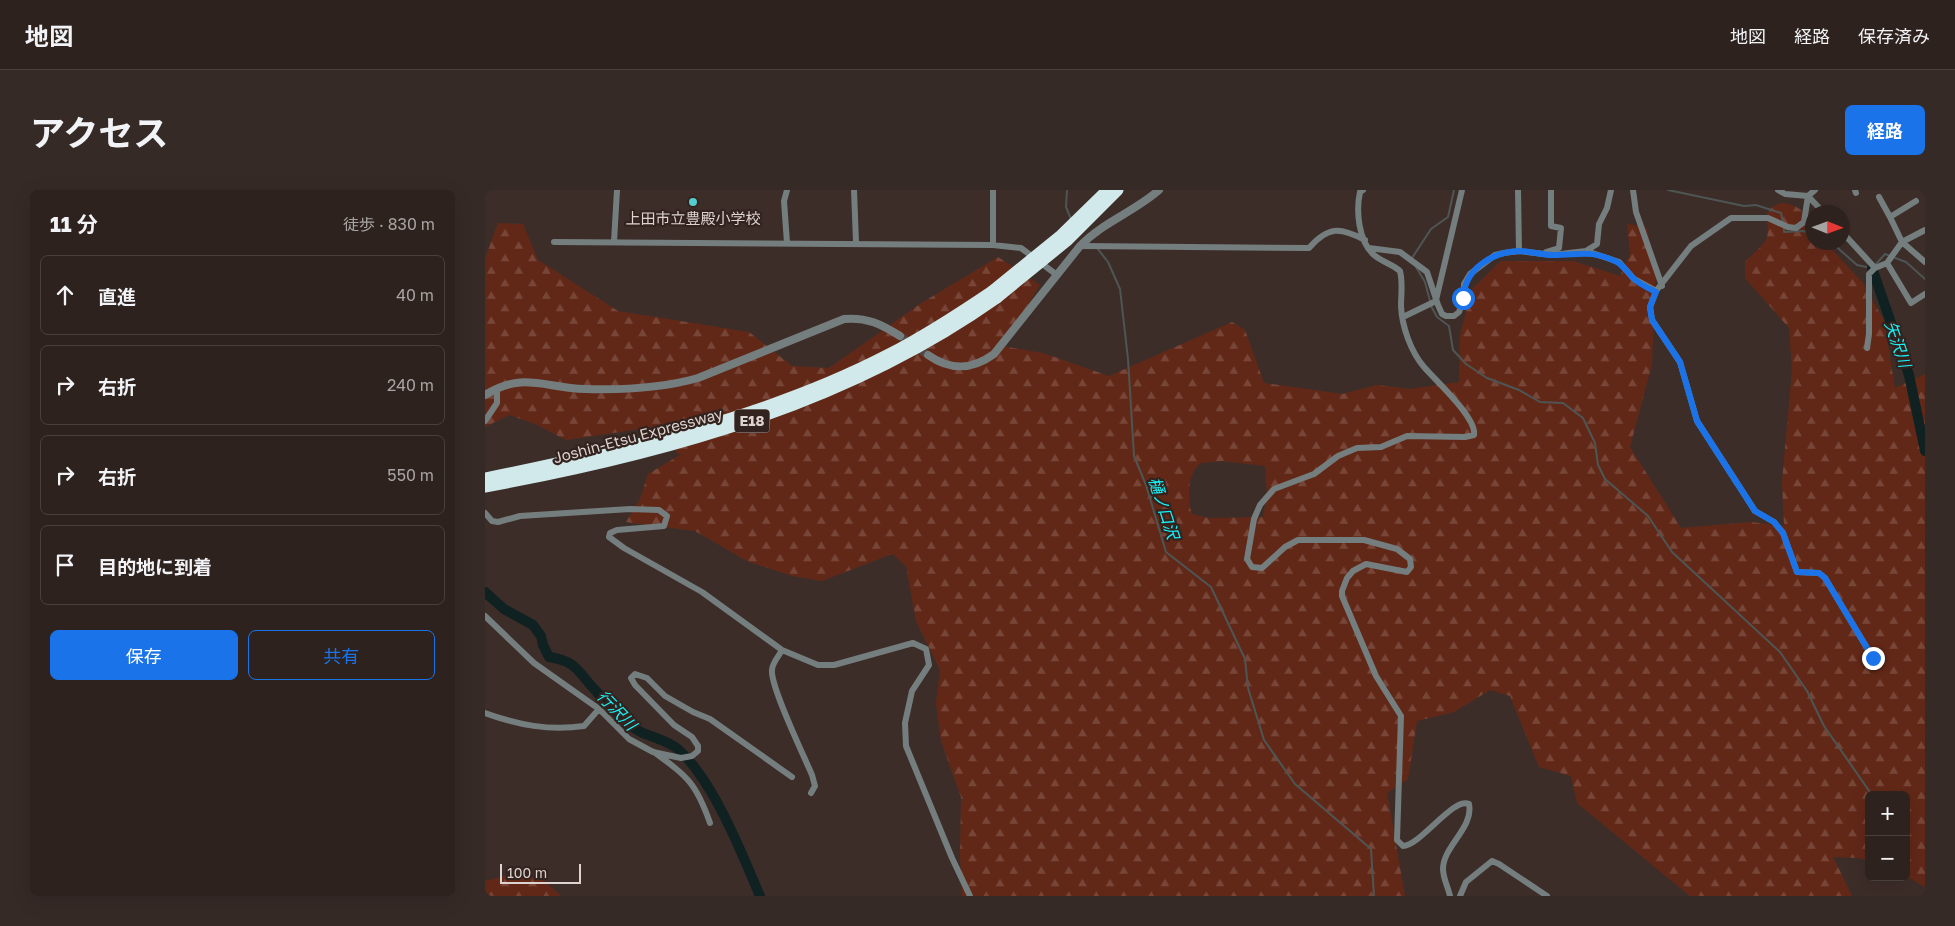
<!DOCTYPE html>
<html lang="ja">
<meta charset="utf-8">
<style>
body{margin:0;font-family:"Golos Text","Noto Sans JP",sans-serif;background:#362a27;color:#f1f3f6}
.controls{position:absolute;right:15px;bottom:15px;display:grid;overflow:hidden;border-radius:8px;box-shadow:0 5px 20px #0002}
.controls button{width:45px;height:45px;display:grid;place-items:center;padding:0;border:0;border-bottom:1px solid #493f3c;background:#2e221e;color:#f1f3f6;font:25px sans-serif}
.compass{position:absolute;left:1320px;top:15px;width:45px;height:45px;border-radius:50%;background:#2e221e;box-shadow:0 5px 20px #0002;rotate:91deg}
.scale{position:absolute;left:15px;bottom:12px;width:81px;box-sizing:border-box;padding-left:5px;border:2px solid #ddd3cf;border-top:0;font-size:14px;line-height:18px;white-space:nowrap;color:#ddd3cf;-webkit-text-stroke:4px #33231f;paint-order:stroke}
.stop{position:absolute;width:15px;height:15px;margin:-11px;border:4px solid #1a73e8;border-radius:50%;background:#fff}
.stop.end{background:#1a73e8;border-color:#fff;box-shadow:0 1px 5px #0008}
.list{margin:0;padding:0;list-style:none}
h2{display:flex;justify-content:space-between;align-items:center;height:65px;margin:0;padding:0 20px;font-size:21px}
h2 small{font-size:16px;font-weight:400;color:#a7a4a4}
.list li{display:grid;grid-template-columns:32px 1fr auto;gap:15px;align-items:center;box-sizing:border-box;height:80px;margin:0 10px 10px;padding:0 10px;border:1px solid #493f3c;border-radius:8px}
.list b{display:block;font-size:19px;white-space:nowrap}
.list em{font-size:16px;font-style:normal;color:#a7a4a4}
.actions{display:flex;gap:10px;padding:15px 20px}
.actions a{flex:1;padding:11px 0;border:1px solid #1a73e8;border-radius:8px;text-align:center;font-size:18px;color:#1a73e8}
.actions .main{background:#1a73e8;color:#fff}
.icon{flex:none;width:28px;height:28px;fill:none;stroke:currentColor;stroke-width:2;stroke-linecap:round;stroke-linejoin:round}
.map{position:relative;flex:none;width:1440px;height:706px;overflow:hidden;border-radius:8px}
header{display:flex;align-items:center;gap:30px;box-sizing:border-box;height:70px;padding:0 25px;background:#2e221e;border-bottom:1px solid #493f3c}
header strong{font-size:24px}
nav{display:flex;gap:28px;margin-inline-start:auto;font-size:18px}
.intro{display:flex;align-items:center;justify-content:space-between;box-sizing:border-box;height:120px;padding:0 30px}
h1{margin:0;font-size:35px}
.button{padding:12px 22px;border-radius:8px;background:#1a73e8;color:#fff;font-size:18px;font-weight:700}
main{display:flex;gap:30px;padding:0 30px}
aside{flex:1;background:#2e221e;border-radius:8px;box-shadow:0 5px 20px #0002}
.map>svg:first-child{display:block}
</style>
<header>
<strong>地図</strong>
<nav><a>地図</a><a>経路</a><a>保存済み</a></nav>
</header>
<div class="intro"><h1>アクセス</h1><a class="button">経路</a></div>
<main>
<aside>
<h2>11 分<small>徒歩 · 830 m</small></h2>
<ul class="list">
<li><svg class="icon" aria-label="ahead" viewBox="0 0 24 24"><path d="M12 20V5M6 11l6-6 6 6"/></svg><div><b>直進</b></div><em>40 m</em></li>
<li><svg class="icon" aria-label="right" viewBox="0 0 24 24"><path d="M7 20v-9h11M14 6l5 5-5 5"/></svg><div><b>右折</b></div><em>240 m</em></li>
<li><svg class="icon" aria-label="right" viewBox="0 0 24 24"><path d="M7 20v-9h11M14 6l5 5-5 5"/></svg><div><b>右折</b></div><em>550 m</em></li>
<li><svg class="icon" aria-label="arrive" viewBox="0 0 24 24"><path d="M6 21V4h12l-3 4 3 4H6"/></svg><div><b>目的地に到着</b></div></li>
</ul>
<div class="actions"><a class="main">保存</a><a>共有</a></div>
</aside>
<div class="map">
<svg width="1440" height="706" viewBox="0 0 1440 706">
<defs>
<pattern id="forest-firs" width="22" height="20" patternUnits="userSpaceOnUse" patternTransform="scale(1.25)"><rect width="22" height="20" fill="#622817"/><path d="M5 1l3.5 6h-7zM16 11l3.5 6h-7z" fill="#784638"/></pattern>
</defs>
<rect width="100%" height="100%" fill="#3d2d28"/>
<path fill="url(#forest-firs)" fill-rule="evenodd" d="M 1296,13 C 1308,13 1324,22 1327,36 C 1329,41 1327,47 1328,52 L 1341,53 L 1378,93 L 1399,131 L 1410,198 L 1440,184 L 1440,697 L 1421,686 L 1421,605 L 1384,605 L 1384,671 L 1374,668 L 1348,667 L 1367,706 L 1205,706 L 1092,613 L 1086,586 L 1054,577 L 1025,506 L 1005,500 L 969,522 L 932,531 L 923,589 L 902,603 L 920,706 L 477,706 L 475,665 L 476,607 L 456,551 L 451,513 L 455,480 L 431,431 L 421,376 L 407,364 L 337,391 L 307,386 L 262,371 L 210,341 L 141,332 L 155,309 L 163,284 L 195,265 L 162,238 L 81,250 L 50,234 L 24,225 L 0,237 L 0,69 L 13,33 L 38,34 L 53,70 L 133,121 L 264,142 L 307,176 L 344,178 L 438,112 L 513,67 L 555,95 L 517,156 L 558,163 L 624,186 L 747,132 L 760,140 L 779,193 L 857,204 L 892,195 L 925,199 L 974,192 L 975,145 L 987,99 L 1016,71 L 1088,71 L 1135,86 L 1145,64 L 1142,34 L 1161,37 L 1171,74 L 1167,174 L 1145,257 L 1196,338 L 1266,332 L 1299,336 L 1297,292 L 1307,180 L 1304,138 L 1260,88 L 1260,72 C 1266,65 1280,55 1282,47 C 1286,31 1274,21 1296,13 ZM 737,271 L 780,276 L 782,305 L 778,327 L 723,328 L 707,324 C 702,310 702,282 716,273 Z
M 28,684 L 57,689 L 76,706 L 0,706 L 0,691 Z"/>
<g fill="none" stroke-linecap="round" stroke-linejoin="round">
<path stroke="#4d5655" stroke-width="2" d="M 582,0 L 581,17 L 586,29
M 1183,0 L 1259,16 L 1271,15 L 1296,23 L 1298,33
M 1299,38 L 1299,42 L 1318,41 L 1328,44
M 1346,52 L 1372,75 L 1386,78
M 612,58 L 623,72 L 635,99 L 643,169 L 649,266 L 661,295 L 681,362 L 726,397 L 760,469 L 763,498 L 779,550 L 810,594 L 886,659 L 889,706
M 927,68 L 946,39 L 963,27 L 969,0
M 1390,75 L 1400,64 L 1421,72 L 1440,89
M 931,77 L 940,92 L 945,111
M 946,116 L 952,127 L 964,136 L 968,160 L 981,174 L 1002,188 L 1034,200 L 1055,212 L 1078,213 L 1098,228 L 1110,253 L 1113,275 L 1120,289 L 1163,326 L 1187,362 L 1295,462 L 1322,501 L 1339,536 L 1387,605"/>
<path stroke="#0f2121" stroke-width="10" d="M 1387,78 L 1424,185 L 1440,261
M 0,402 L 19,419 L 48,435 L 56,446 L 58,455 L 64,467 C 92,471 93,482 111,501 C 120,512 131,521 140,531 C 157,548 178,546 194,560 C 229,592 256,662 275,706"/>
<path stroke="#554641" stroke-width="8" stroke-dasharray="8 4" stroke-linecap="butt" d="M 415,146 L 443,165"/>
<path stroke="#757e7e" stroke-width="6" d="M 369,0 L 371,52
M 508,0 L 508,55
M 878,0 L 875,2 C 871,20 873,51 889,65 C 897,72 907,74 915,81 C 918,93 916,104 916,116 C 917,137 926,162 939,177 C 951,191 992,228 989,245 L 980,247 L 922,246 L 896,257 L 872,258 L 853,266 L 829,284 L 789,299 L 775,315 L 769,329 L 762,369 L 767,377 L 777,378 L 800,357 L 813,350 L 879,350 L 912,359 L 925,369 L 926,377 L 922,382 L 881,374 L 868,381 L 862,388 L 857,401 L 857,406 L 891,486 L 916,526 L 912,650 L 918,656 C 935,656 969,606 984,614 C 989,638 958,656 958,679 C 958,688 963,697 965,706
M 1033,0 L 1034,61
M 1148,0 L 1151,22 L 1177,96
M 1293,0 L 1300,4 L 1323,6 L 1330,0
M 1370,0 L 1371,3
M 1323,6 L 1319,32 L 1311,38 L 1303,37 L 1283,28 L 1246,28 L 1206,56 L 1171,101 L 1165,117 L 1167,130 L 1195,172 L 1212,231 L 1270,321 L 1289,332 L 1298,343 L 1312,382 L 1334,383 L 1340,388 L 1388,468
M 1323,6 L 1338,22
M 1394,7 L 1405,27
M 1431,11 L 1405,27 L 1417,52 L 1440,72
M 1358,43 L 1390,78 L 1402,73 L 1417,52 L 1440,40
M 69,52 L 508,55 L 536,58 L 572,85
M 129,52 L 132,0
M 302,53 L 299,11 L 302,0
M 595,56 L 824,58 C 843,36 855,37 880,50
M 884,58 L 915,62 L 942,82 L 953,115 L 957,124 L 961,126 L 969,126 L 974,122 L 979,108 L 979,94 L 985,84 L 1010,65 L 1019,63 L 1034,61 L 1067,65 L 1101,61 L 1134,72 L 1149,89 L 1171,101
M 1101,61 L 1112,54 L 1114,34 L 1122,18 L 1126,0
M 1061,62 L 1074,58 L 1076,38 L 1066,36 L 1066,0
M 1402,73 L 1426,113 L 1440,104
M 951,110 L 977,0
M 918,127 L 951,111
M 1382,158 L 1384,144 L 1384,84 L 1390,78
M 0,231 L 12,213 L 12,198
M 0,323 L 7,331 L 13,332 L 35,326 L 145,319 L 174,320 L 182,326 L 179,336 L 132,340 L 125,343 L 124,347 L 139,358 L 217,402 L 297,460 L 333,475 L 349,475 L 428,453 L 441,459 L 444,475 L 427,501 L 420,533 L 421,556 L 467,668 L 485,706
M 0,426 L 49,473 L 114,519 L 144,549 L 168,562 L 196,568 L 207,566 L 213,561 L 213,556 L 207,547 L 189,535 L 150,495 L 146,488 L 150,484 L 162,488 L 180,506 L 208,522 L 225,529 L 307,587
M 297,460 C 294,466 287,473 287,480 C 285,496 319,566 327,585 L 330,596 L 326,603
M 0,523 C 33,535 64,541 99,536 L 114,519
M 169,562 C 203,587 211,593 225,633
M 975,706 L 981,692 L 1007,671 L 1014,674 L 1062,706"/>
<path stroke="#757e7e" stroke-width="8" d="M 443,165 C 466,181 487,180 509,164 L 595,56 C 618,32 649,22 674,0
M 0,205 C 39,181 59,198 100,199 C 136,200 178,198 213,188 L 359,129 C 382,127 396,134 415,146"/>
<path stroke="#d1e9ea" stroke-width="11" d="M 0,288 C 135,261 281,228 404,164 C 439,146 473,124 507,101
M 0,297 C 180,264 361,215 512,108"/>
<path stroke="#d1e9ea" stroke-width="11" d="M 507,101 L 576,45 L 622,0
M 512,108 L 582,51 L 633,0"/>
</g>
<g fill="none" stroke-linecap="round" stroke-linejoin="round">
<path stroke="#1a73e8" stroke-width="6" d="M 978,108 C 980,79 1006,62 1034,61 C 1045,61 1057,65 1068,65 C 1096,65 1104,59 1132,72 C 1138,75 1143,83 1148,88 C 1154,94 1163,98 1171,102 L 1165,117 L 1167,130 L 1195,172 L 1212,231 L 1270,321 L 1289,332 L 1298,343 L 1312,382 L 1334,383 L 1340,388 L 1388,468"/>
</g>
<circle fill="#52cdd0" stroke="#33231f" stroke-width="2" cx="208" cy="12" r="5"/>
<g text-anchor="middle" stroke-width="4.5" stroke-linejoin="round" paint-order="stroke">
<rect fill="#33231f" stroke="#aa9e9a" stroke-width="1" x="249.5" y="219.5" width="35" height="23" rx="4"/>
<g font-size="14" font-weight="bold" fill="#ddd3cf">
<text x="267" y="236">E18</text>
</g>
<g font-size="15" fill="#ddd3cf" stroke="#33231f">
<text x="208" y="34">上田市立豊殿小学校</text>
</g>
<g font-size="15" fill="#ddd3cf" stroke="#33231f">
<text transform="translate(153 246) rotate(-15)" y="5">Joshin-Etsu Expressway</text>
</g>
<g font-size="16" font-style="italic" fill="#17f3f8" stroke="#33231f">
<text transform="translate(1413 154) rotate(71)" y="6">矢沢川</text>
<text transform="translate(679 318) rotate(72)" y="6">樋ノ口沢</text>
<text transform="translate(132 520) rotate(46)" y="6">行沢川</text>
</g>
</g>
</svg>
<div class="controls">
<button>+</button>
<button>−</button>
</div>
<svg class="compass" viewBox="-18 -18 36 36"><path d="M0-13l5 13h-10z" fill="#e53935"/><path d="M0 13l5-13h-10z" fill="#a7a4a4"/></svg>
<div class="scale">100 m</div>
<div class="stop" style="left:978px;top:108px"></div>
<div class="stop end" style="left:1388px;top:468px"></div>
</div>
</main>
